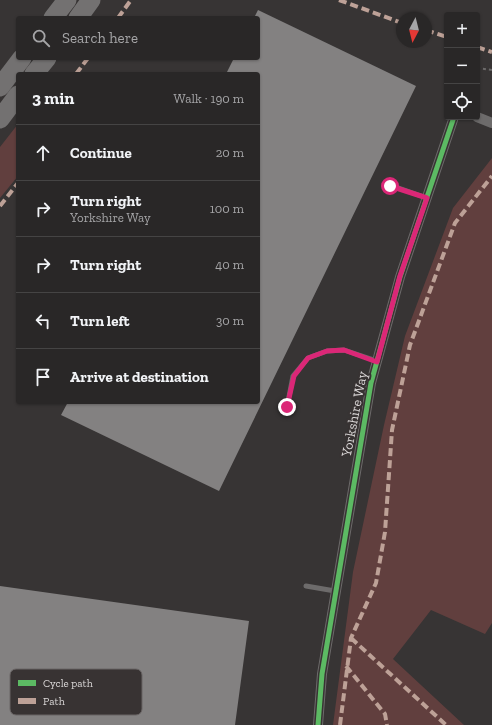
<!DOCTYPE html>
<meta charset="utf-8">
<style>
body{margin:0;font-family:"Zilla Slab",serif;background:#312f2f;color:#f1f3f6}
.controls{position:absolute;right:12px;top:12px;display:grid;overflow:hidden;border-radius:4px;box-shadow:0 1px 3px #0004}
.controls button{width:36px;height:36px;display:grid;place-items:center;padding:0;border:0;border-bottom:1px solid #454444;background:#292727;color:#f1f3f6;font:20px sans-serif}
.compass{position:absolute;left:396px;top:12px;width:36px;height:36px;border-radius:50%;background:#292727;box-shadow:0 1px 3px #0004;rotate:187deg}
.stop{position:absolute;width:12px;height:12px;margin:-9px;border:3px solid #db2777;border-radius:50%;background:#fff}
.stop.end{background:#db2777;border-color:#fff;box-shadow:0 1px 4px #0008}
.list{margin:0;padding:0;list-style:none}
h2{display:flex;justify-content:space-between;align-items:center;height:52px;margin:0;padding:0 16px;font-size:17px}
h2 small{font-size:13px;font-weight:400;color:#a5a5a7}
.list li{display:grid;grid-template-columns:26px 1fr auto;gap:12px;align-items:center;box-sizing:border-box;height:56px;padding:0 16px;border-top:1px solid #454444}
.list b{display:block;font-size:15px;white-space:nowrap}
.list p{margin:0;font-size:13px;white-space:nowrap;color:#a5a5a7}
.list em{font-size:13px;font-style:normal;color:#a5a5a7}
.icon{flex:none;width:22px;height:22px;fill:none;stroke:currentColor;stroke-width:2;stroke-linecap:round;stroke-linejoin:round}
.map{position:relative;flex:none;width:492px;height:725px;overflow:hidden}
.search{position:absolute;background:#292727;box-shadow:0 1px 3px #0004;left:16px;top:16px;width:244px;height:44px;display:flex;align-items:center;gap:10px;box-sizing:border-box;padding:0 14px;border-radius:4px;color:#a5a5a7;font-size:15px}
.panel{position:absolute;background:#292727;box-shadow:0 1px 3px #0004;left:16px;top:72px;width:244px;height:332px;border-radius:4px}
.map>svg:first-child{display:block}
</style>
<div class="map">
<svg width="492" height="725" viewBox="0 0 492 725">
<rect width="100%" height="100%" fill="#373434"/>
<path fill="#613f3e" d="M 18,124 L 18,176 L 0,198 L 0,147 Z
M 492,158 L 492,623 L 485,634 L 431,610 L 393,659 L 464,725 L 333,725 L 353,572 L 384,425 L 405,336 L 453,208 Z"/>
<path fill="#838181" d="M 258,10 L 416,86 L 219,491 L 61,415 L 68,402 L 258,402 L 258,74 L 226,74 L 234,58 L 258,58 L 258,18 L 254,18 Z
M 0,586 L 249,621 L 235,725 L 0,725 Z"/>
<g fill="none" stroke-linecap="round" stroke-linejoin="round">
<path stroke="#6c6a6a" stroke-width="2" stroke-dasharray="3 3" stroke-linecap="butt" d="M 477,68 L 492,70"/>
<path stroke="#6d6b6b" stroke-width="5" d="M 390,185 L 427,198
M 287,407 L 293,376 L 308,358 L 327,351 L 344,350 L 377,361
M 306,586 L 335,591"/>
<path stroke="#6d6b6b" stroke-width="10" d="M 477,117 L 492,123
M 318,725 L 322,674 L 371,383 L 400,277 L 454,117"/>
<path stroke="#737171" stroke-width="19" d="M 53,18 L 67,0
M 78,18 L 91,0
M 34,74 L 47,58
M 0,87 L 22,58
M 0,119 L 18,95"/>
<path stroke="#bda197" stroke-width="4" stroke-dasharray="8 4" stroke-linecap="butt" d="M 339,0 L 402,23
M 118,18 L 131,0
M 426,30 L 447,37
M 477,47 L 492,52
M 76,74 L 88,58
M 0,206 L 18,183
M 351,638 L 446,725
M 346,666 L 385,714 L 387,725
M 340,725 L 351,638 L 376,583 L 385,532 L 392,430 L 410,345 L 455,223 L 492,176"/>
<g stroke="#383333" stroke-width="8">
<path id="cycleway" d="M 318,725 L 322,674 L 371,383 L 400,277 L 454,117"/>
</g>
<use href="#cycleway" stroke="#5cba63" stroke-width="5"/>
</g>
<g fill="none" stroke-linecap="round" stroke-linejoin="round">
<path stroke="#db2777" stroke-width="5" d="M 287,407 L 294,376 L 308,358 L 327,351 L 344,350 L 377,362 L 400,276 L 427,198 L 390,186"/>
</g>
<g text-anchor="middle" stroke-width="4" stroke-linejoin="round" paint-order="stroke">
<g font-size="14" fill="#dad7d7" stroke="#383333">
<text transform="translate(354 414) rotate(-79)" y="5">Yorkshire Way</text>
</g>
</g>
<rect x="10" y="669" width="132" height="46" rx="6" fill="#383333" stroke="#696464" stroke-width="1"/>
<rect x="18" y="680" width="18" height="6" fill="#5cba63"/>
<rect x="18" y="698" width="18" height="6" fill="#bda197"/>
<g font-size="11" fill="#dad7d7">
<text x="43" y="687">Cycle path</text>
<text x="43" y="705">Path</text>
</g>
</svg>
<div class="controls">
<button>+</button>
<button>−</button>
<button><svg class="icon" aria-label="locate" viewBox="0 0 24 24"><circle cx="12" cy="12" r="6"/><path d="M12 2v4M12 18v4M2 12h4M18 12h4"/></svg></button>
</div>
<svg class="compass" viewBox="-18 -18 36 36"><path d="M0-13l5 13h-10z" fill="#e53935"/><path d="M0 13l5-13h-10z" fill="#a5a5a7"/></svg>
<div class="stop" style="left:390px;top:186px"></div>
<div class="stop end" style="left:287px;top:407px"></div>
<div class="search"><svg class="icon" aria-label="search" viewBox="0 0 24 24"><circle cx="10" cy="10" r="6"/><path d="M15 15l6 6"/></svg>Search here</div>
<section class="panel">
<h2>3 min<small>Walk · 190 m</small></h2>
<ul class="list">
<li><svg class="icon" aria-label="ahead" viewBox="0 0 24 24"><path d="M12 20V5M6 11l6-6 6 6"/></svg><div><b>Continue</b></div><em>20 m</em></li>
<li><svg class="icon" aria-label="right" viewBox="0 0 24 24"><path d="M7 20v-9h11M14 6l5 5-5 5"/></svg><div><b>Turn right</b><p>Yorkshire Way</p></div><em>100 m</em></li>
<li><svg class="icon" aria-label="right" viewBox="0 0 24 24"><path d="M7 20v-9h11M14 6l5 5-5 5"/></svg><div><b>Turn right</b></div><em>40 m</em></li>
<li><svg class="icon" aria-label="left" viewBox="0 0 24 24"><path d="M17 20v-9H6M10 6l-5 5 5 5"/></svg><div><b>Turn left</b></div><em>30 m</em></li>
<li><svg class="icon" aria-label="arrive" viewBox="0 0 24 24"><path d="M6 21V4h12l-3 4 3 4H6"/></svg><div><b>Arrive at destination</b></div></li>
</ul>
</section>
</div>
